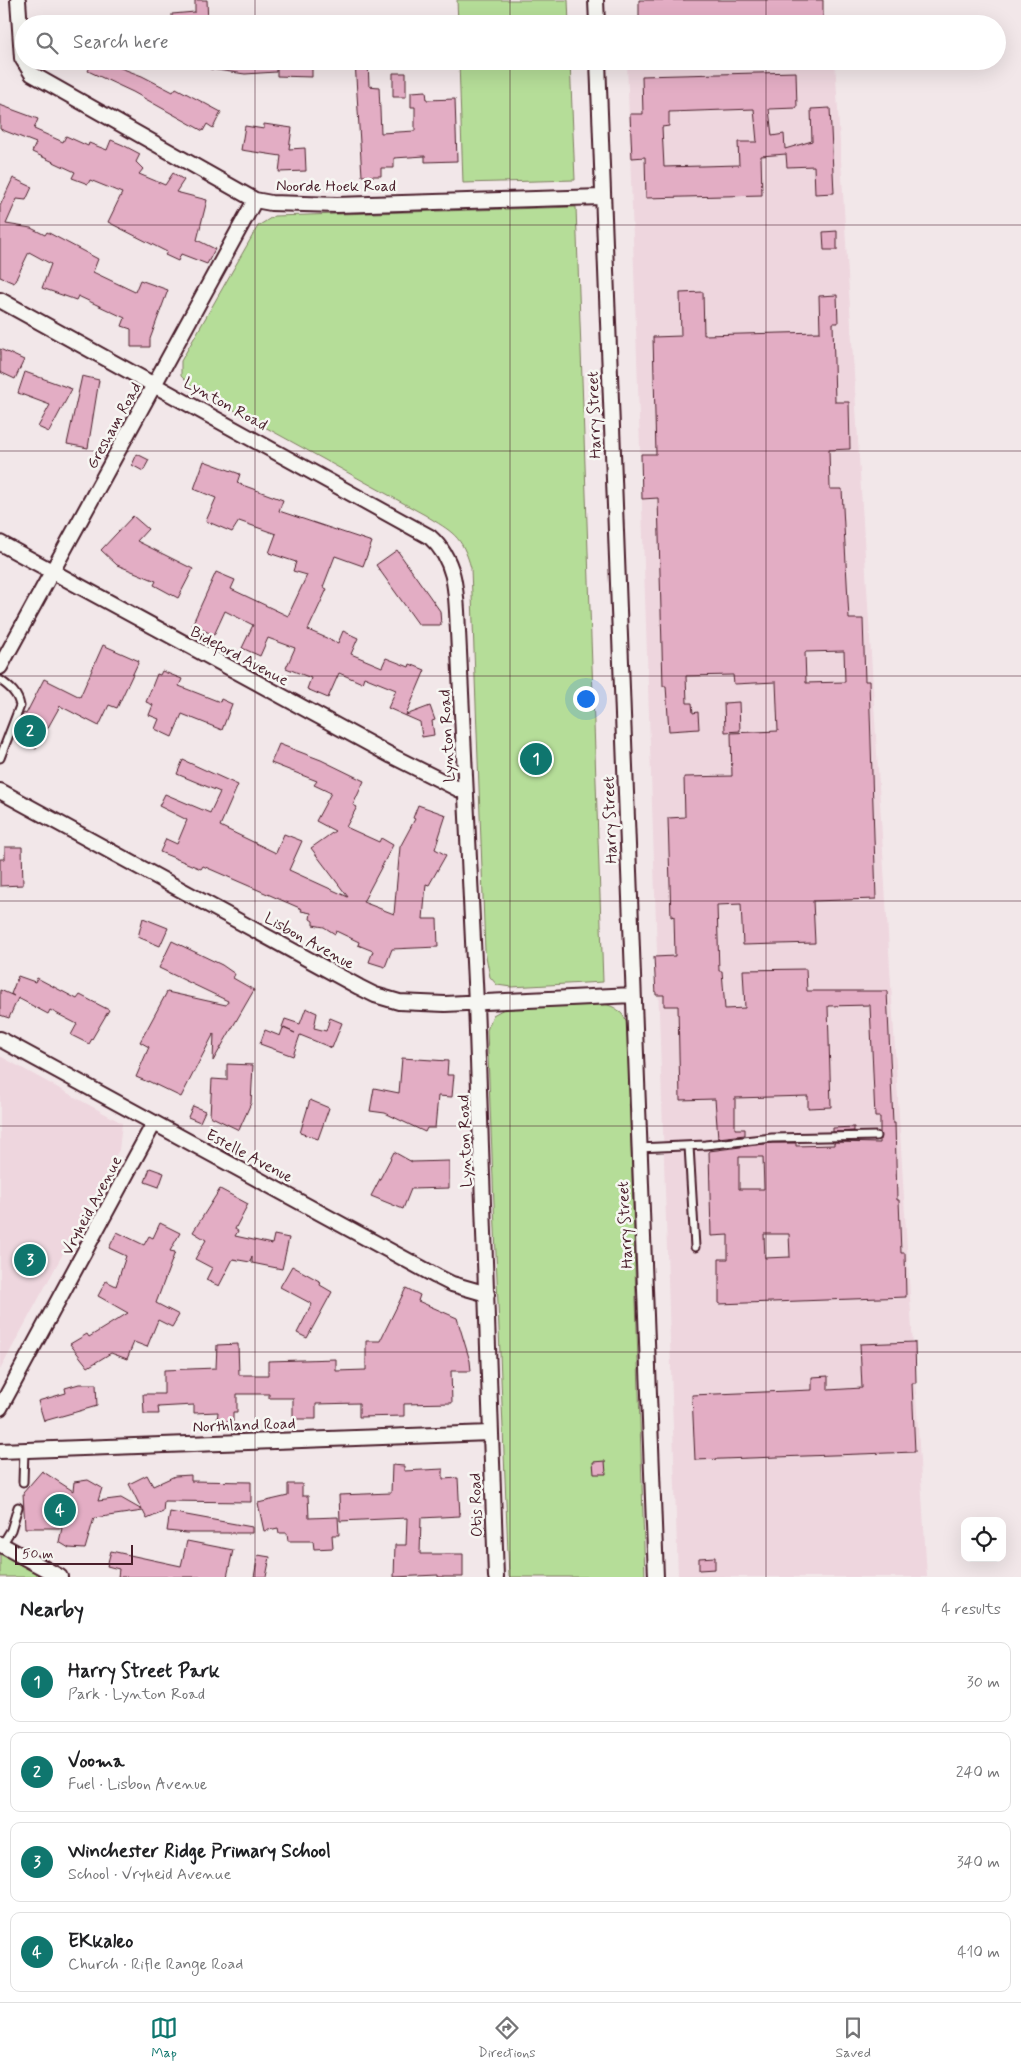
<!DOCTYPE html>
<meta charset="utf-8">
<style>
body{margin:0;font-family:Mynerve,sans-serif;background:#f2f2f2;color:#202124}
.controls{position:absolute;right:15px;bottom:15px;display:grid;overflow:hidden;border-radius:10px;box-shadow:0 5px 20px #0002}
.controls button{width:45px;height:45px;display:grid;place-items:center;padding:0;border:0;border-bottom:1px solid #e0e0e0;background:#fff;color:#202124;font:25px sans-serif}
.scale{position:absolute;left:15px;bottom:12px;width:118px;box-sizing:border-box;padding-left:5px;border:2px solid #4a1f2b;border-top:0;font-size:14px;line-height:18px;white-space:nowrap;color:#4a1f2b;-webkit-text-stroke:4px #f6f6f2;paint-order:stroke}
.you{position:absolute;left:585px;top:698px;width:18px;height:18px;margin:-12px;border:4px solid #fff;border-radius:50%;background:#1a73e8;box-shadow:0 0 0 8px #1a73e833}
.badge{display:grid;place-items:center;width:32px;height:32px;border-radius:50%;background:#0f766e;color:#fff;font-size:16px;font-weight:700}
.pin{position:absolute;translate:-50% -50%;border:2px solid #fff;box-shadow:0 1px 5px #0006}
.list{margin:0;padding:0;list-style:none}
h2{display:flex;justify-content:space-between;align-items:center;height:65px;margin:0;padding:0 20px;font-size:21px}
h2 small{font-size:16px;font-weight:400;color:#757577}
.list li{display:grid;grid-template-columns:32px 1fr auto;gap:15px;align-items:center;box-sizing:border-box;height:80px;margin:0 10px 10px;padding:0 10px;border:1px solid #e0e0e0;border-radius:10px}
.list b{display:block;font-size:19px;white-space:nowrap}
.list p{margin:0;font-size:16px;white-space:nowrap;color:#757577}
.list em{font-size:16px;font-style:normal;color:#757577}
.icon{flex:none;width:28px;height:28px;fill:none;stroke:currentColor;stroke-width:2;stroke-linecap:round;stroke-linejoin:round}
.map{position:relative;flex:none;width:1021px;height:1577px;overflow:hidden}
.search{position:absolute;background:#fff;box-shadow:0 5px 20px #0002;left:15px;right:15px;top:15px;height:55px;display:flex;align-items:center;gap:12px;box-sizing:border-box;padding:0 18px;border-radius:28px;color:#757577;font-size:19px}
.sheet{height:425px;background:#fff}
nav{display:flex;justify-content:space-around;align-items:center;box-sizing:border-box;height:70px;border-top:1px solid #e0e0e0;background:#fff;font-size:14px;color:#757577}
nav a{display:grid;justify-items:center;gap:2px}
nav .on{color:#0f766e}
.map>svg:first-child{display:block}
</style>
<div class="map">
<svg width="1021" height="1577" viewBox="0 0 1021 1577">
<rect width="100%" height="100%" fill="#f2e7e9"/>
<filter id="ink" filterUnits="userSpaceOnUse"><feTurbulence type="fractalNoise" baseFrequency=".02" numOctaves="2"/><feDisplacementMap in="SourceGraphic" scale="10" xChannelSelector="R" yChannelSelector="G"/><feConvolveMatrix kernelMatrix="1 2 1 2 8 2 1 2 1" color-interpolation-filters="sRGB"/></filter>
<g filter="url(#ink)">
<path fill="#eed6de" d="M 627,61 L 835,61 L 927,1577 L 678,1577 Z
M 0,1056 L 122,1123 L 119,1150 L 0,1370 Z"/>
<path fill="#b5dd98" stroke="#807e62" d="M 457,0 L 568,0 L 569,24 L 458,24 Z
M 459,61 L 570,61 L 575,180 L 463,183 Z
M 576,207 L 603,982 L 511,987 L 497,985 L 490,977 L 485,951 L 471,568 C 462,535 452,532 425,515 L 192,387 L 181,376 L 181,361 L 258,226 L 274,216 Z
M 603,1004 C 615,1006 622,1011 627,1023 L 645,1577 L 509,1577 L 487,1030 L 493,1015 L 504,1009 Z
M 0,1549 L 51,1577 L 0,1577 Z"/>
<path fill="#e3adc4" stroke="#4a1f2b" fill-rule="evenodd" d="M 195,0 L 207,0 L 208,24 L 172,24 L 172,14 L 195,12 Z
M 639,0 L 823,0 L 823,19 L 783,21 L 783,24 L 639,24 Z
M 93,61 L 111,61 L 110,64 L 142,76 L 173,92 L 176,88 L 221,112 L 213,128 L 207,124 L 203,131 L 133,92 L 88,71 Z
M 211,61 L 276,61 L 276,72 L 245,74 L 210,69 Z
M 355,61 L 368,61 L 369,86 L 379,87 L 381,133 L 415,131 L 415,107 L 411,107 L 411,92 L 426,91 L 427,100 L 455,99 L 457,161 L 425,162 L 425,156 L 394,158 L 394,168 L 381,168 L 381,176 L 362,176 Z
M 277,62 L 312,63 L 312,77 L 277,76 Z
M 796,72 L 797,108 L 769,109 L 772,136 L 784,134 L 785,149 L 812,141 L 811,109 L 830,108 L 834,193 L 815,194 L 814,166 L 787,167 L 786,154 L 761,156 L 762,195 L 646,198 L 645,157 L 632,158 L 630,114 L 643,114 L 642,76 ZM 754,109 L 757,142 L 738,142 L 739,165 L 664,167 L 662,127 L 669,126 L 669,112 Z
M 393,73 L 406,73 L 406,97 L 393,97 Z
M 0,105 L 38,119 L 34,129 L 63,142 L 66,136 L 88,146 L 89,143 L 107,150 L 111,140 L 123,145 L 140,154 L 136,162 L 143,169 L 139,174 L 165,185 L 173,173 L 184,180 L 176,192 L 207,200 L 197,240 L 215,249 L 207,264 L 181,254 L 178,261 L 165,255 L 167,252 L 108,222 L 122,193 L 90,180 L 88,184 L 72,178 L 75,172 L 32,152 L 36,143 L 0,129 Z
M 264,124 L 292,128 L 289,149 L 305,148 L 306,171 L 279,172 L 281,156 L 241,150 L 245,126 L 264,129 Z
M 13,178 L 32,187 L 26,200 L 17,199 L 6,224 L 31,228 L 45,235 L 47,232 L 98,259 L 93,272 L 135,292 L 140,280 L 168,290 L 150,339 L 150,347 L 131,347 L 131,329 L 122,326 L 125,318 L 78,296 L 76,300 L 42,288 L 51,264 L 29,252 L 14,283 L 0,277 L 0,206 Z
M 837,231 L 837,250 L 824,250 L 823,232 Z
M 703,292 L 704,335 L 820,332 L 819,296 L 837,295 L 838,323 L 833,323 L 835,402 L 849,402 L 850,449 L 829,450 L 830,489 L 842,489 L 849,619 L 863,619 L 865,681 L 869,681 L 876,899 L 813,901 L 815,943 L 743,945 L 741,904 L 717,905 L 719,971 L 722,971 L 725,1009 L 745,1008 L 743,970 L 806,969 L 807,991 L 887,991 L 893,1123 L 895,1123 L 897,1200 L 899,1200 L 901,1253 L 905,1253 L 906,1297 L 719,1304 L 719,1259 L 728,1259 L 728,1235 L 711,1236 L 709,1151 L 772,1143 L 796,1143 L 796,1146 L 834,1145 L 834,1142 L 880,1143 L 880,1117 L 875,1117 L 870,1005 L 828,1006 L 831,1107 L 808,1108 L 808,1096 L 735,1098 L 735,1129 L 745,1129 L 745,1135 L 718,1138 L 715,1099 L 680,1100 L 678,1006 L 664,1006 L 664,995 L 656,995 L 654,957 L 675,956 L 674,916 L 671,917 L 668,818 L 685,817 L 684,777 L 732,776 L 731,733 L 778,731 L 776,682 L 734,684 L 733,675 L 686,676 L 687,703 L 692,703 L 693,713 L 698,712 L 699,729 L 669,731 L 666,686 L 663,686 L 658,498 L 642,499 L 641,454 L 656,454 L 653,337 L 681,336 L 680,293 ZM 844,651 L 845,682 L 806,683 L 805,652 ZM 739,1157 L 763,1157 L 764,1189 L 739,1189 ZM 764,1234 L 789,1234 L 790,1257 L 765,1258 Z
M 0,349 L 24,360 L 15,379 L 0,372 Z
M 25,372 L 72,389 L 49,432 L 38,427 L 50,405 L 18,393 Z
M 82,376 L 99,380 L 88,448 L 67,444 Z
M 137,454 L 149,460 L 143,471 L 132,465 Z
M 204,461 L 240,474 L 237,483 L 283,500 L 279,511 L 372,542 L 363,566 L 335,556 L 323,587 L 327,589 L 308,630 L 338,643 L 343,631 L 358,638 L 351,654 L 382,667 L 386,658 L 409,667 L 410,664 L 425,670 L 406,715 L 430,706 L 435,720 L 432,721 L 434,735 L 422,737 L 420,722 L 388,708 L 396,690 L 364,677 L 362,683 L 339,673 L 328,698 L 307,689 L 311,678 L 286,668 L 295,648 L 268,638 L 260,656 L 242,648 L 253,625 L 225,611 L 214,635 L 192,625 L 216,572 L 235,580 L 231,589 L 288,616 L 307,575 L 293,571 L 296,562 L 269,553 L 276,534 L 239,521 L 232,532 L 206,521 L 216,498 L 194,489 Z
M 133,516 L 148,529 L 137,541 L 193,569 L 178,598 L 154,585 L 156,581 L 117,565 L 101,550 Z
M 397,550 L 440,611 L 441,625 L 419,625 L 376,565 Z
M 103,645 L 139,661 L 117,708 L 109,705 L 99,726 L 60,706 L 36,749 L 14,737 L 21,717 L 24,713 L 26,714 L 44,679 L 80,697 Z
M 162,671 L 182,679 L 179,686 L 220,702 L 221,699 L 232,704 L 222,730 L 182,714 L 172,737 L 155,729 L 159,719 L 149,715 L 153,705 L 146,702 L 157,674 L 160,675 Z
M 739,702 L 740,731 L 725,732 L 724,703 Z
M 279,744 L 321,760 L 364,781 L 353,805 L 357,807 L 346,827 L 379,842 L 381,838 L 393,845 L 363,902 L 394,914 L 400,847 L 415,819 L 413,818 L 418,805 L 446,815 L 435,849 L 446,855 L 429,885 L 426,884 L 423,919 L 437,919 L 438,947 L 392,949 L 385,967 L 369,962 L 373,951 L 358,945 L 359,942 L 336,931 L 335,934 L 324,927 L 313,925 L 313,921 L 310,919 L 311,913 L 301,911 L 302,909 L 203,866 L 201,869 L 160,852 L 166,839 L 177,844 L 187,820 L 159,806 L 165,794 L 210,813 L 220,792 L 177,774 L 183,760 L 238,785 L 220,826 L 276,853 L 284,834 L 302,841 L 289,870 L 348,897 L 311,848 L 335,831 L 316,821 L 331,793 L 314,785 L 317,781 L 271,763 Z
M 5,847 L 22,847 L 23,885 L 0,886 L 0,859 L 5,859 Z
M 143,918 L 168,928 L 160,946 L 138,937 Z
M 172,941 L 222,965 L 235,974 L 233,978 L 254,990 L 213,1061 L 214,1033 L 181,1097 L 148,1081 L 148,1082 L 136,1077 L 149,1047 L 140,1042 L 167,992 L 226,1005 L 228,1001 L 159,968 Z
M 18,976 L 35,982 L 37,978 L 77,999 L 80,995 L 109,1010 L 89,1044 L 71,1035 L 77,1024 L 50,1010 L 48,1014 L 18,998 L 9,1018 L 0,1015 L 0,990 L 14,996 L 11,994 Z
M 306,1008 L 317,1013 L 314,1028 L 326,1031 L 330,1018 L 342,1023 L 332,1048 L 300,1035 L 293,1056 L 260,1044 L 265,1030 L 280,1036 L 283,1028 L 295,1033 L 282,1027 L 285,1019 L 300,1024 Z
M 402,1058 L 448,1061 L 447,1075 L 454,1075 L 452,1097 L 438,1096 L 435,1128 L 427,1128 L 425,1132 L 385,1113 L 370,1111 L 374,1088 L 399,1093 Z
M 227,1064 L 253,1065 L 251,1103 L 239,1130 L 210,1116 L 212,1079 L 227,1080 Z
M 310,1100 L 329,1108 L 318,1139 L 300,1133 Z
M 193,1106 L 205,1111 L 200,1122 L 188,1117 Z
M 854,1127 L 854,1131 L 833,1132 L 833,1128 Z
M 394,1152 L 412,1162 L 449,1161 L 449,1188 L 411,1189 L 403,1209 L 371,1196 Z
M 150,1168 L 164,1173 L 159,1187 L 145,1182 Z
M 220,1189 L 248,1204 L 235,1229 L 238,1231 L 235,1236 L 272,1244 L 274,1235 L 289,1238 L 282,1269 L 252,1263 L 252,1257 L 250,1262 L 233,1259 L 219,1286 L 206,1280 L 212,1268 L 195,1259 L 206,1240 L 193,1232 Z
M 160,1223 L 180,1233 L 170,1251 L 175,1252 L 156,1303 L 179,1315 L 172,1327 L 158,1320 L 147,1347 L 134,1342 L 127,1359 L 111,1353 L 88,1367 L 70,1344 L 87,1334 L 89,1337 L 128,1313 L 98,1296 L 106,1281 L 116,1286 L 126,1256 L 109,1248 L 117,1232 L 144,1245 L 149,1236 L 153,1238 Z
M 292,1266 L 321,1282 L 320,1285 L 332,1292 L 307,1338 L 297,1333 L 312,1304 L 280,1287 Z
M 406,1288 L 420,1295 L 418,1301 L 457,1318 L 470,1361 L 471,1371 L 451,1371 L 452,1403 L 404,1404 L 404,1416 L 359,1417 L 359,1403 L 316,1404 L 316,1419 L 293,1419 L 293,1398 L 269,1398 L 269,1394 L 237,1394 L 237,1412 L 233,1412 L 233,1422 L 217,1422 L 218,1412 L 194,1413 L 194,1405 L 158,1407 L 159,1414 L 144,1414 L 143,1394 L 164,1394 L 164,1370 L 216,1368 L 217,1345 L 238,1344 L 239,1375 L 268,1375 L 268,1361 L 336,1359 L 336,1371 L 366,1370 L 366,1341 L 380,1341 Z
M 915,1342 L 916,1383 L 912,1383 L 915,1452 L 695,1460 L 692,1395 L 812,1390 L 812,1377 L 828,1376 L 828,1390 L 862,1388 L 860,1344 Z
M 79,1384 L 96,1384 L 97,1406 L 44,1421 L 38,1401 L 66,1393 L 65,1388 Z
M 605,1461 L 606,1474 L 594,1474 L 593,1462 Z
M 392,1465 L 404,1466 L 404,1471 L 443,1469 L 443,1479 L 458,1478 L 460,1516 L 421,1518 L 420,1554 L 463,1554 L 463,1577 L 438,1577 L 438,1575 L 394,1577 L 395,1545 L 406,1545 L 407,1518 L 340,1521 L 339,1495 L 391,1493 Z
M 42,1471 L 73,1491 L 74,1482 L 88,1480 L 102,1488 L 98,1501 L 121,1498 L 142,1510 L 129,1484 L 147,1475 L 153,1486 L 175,1476 L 191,1475 L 191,1481 L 251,1482 L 251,1502 L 164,1501 L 163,1512 L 147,1519 L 143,1511 L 94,1518 L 85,1549 L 69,1548 L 59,1542 L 62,1528 L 25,1528 L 23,1493 Z
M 288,1484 L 302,1484 L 302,1496 L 308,1496 L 309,1518 L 338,1517 L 339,1535 L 332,1535 L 333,1548 L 314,1549 L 313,1541 L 288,1541 L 287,1533 L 279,1533 L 278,1528 L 264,1531 L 258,1503 L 288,1496 Z
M 170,1512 L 252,1527 L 252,1533 L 186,1533 L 167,1531 Z
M 187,1541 L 233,1550 L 227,1577 L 118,1577 L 119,1569 L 107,1566 L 111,1551 L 181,1566 Z
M 258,1555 L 270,1557 L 266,1577 L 254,1577 Z
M 715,1557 L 715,1569 L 699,1570 L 699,1558 Z"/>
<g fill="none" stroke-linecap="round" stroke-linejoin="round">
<g stroke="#4a1f2b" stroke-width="11">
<path id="lane" d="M 0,680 C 10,687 18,694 20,706 L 0,758
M 689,1146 L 695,1247
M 638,1148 L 705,1145 L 772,1138 L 876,1136
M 23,1482 L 24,1450
M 2,1545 L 11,1530 L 18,1507"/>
</g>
<g stroke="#4a1f2b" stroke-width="18">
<path id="street" d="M 18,0 L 22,58 L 32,74 L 255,200 L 271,203 L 337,205 L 602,197
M 596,0 L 597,24
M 598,61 L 656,1577
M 0,300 L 430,537 C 458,562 456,596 458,631 L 476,1003 L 496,1577
M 0,543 L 392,756 L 466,793
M 0,667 L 255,200
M 0,791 L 359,987 L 375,995 L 399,1002 L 445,1004 L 633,995
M 0,1039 L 436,1276 L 452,1284 L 487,1294
M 0,1408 L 154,1123
M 0,1451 L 490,1433
M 0,1544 L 60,1577"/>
</g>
<use href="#lane" stroke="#f6f6f2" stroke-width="7"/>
<use href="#street" stroke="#f6f6f2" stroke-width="14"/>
</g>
</g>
<path fill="none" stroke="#4a1f2b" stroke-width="1" stroke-opacity="0.55" d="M 255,0 L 255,24M 510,0 L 510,24M 766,0 L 766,24M 255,61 L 255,1577M 510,61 L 510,1577M 766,61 L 766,1577M 0,225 L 1021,225M 0,451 L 1021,451M 0,676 L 1021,676M 0,901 L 1021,901M 0,1126 L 1021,1126M 0,1352 L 1021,1352"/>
<g text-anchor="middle" stroke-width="5" stroke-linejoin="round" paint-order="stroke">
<g font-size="16" fill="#4a1f2b" stroke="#f6f6f2">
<text x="336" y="191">Noorde Hoek Road</text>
<text transform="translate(226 403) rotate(29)" y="6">Lynton Road</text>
<text transform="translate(593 415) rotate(-92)" y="6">Harry Street</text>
<text transform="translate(113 425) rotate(-61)" y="6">Gresham Road</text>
<text transform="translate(240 655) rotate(28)" y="6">Bideford Avenue</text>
<text transform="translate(446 736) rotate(-93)" y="6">Lynton Road</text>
<text transform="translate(609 820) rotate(-92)" y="6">Harry Street</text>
<text transform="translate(310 940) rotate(29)" y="6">Lisbon Avenue</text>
<text transform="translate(464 1141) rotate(-92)" y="6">Lynton Road</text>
<text transform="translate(250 1155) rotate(28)" y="6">Estelle Avenue</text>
<text transform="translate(91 1205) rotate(-62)" y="6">Vryheid Avenue</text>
<text transform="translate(624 1225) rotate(-93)" y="6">Harry Street</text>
<text transform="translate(244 1424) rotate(-2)" y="6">Northland Road</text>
<text transform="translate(475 1505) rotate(-92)" y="6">Otis Road</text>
</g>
</g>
</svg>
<div class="controls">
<button><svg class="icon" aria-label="locate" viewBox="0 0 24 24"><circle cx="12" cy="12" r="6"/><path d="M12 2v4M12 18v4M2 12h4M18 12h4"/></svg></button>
</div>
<div class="scale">50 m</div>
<div class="you"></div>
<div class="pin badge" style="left:536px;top:759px">1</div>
<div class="pin badge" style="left:30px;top:731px">2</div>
<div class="pin badge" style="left:30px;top:1260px">3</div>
<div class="pin badge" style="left:60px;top:1510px">4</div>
<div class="search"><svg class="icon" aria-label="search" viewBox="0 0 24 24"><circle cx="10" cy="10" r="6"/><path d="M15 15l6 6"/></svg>Search here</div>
</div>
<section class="sheet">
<h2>Nearby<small>4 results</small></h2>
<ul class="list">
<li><span class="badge">1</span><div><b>Harry Street Park</b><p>Park · Lynton Road</p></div><em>30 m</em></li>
<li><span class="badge">2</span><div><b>Vooma</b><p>Fuel · Lisbon Avenue</p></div><em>240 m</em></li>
<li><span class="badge">3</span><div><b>Winchester Ridge Primary School</b><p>School · Vryheid Avenue</p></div><em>340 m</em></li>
<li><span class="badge">4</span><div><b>EKkaleo</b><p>Church · Rifle Range Road</p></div><em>410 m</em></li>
</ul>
</section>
<nav>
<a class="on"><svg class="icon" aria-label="map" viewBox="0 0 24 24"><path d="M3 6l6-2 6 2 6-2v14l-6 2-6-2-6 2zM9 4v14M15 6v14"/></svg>Map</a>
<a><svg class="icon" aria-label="directions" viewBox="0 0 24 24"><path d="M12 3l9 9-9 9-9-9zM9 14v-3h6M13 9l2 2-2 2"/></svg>Directions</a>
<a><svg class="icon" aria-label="saved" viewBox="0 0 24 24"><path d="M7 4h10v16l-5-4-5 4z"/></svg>Saved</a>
</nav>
